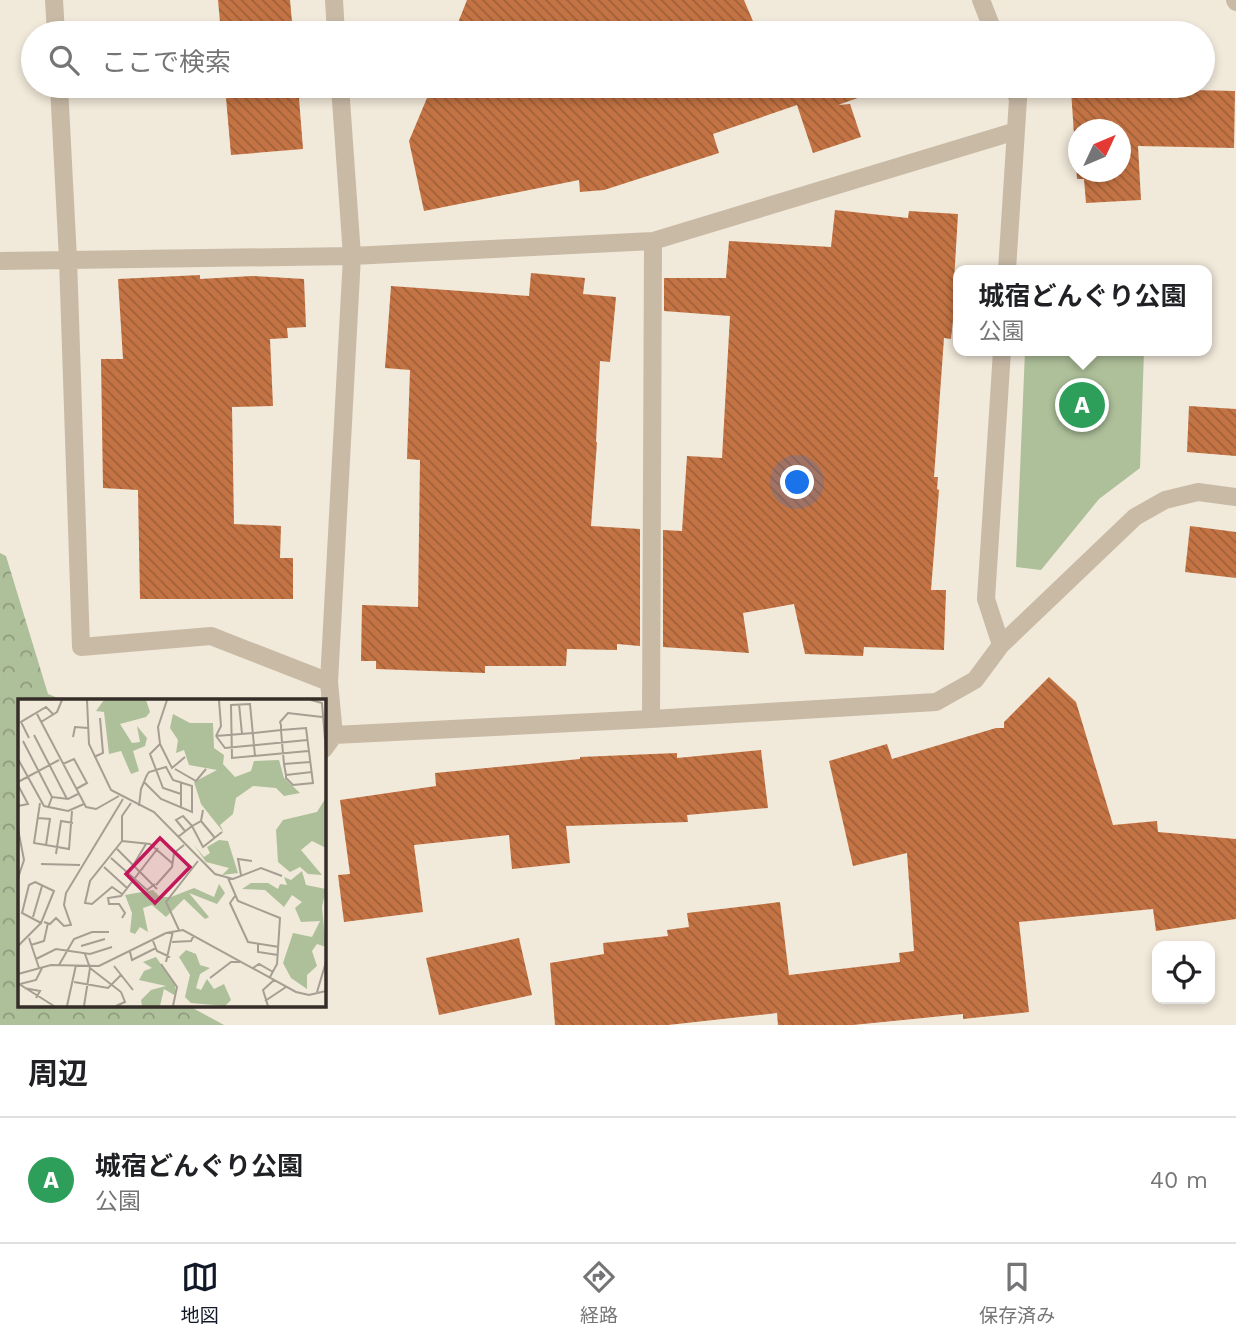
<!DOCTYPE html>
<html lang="ja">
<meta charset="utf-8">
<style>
body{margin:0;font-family:"Work Sans","Noto Sans JP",sans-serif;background:#f2f2f2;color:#202124}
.controls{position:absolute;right:21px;bottom:21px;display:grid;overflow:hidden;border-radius:14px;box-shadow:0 4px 10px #0003}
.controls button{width:63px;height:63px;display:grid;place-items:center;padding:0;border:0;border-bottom:2px solid #e0e0e0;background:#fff;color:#202124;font:35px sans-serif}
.compass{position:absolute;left:1068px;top:119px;width:63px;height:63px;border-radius:50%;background:#fff;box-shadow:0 4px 10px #0003;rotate:46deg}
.you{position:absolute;left:798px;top:483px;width:24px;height:24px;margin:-18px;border:5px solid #fff;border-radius:50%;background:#1a73e8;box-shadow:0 0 0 10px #1a73e833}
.badge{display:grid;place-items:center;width:46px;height:46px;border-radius:50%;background:#111827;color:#fff;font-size:23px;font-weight:700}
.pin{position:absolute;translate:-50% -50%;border:4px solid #fff;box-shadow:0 2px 7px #0006}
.popup{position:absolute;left:953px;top:265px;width:259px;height:91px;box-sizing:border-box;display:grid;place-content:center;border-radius:14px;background:#fff;filter:drop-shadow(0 2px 5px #0005);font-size:23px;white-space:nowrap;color:#757577}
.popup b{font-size:26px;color:#202124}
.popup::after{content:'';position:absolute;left:50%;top:100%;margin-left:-14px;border:14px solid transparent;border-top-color:#fff}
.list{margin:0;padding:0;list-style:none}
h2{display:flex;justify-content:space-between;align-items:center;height:91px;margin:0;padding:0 28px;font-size:30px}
h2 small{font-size:23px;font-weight:400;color:#757577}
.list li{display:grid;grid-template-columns:46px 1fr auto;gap:21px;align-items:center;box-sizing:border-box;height:126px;padding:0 28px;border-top:2px solid #e0e0e0}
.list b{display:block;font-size:26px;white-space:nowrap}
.list p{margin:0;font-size:23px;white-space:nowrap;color:#757577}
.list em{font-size:23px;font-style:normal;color:#757577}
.icon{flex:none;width:38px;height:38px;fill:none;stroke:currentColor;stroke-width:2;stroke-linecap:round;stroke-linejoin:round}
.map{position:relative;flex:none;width:1236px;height:1025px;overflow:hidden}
.search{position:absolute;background:#fff;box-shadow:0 4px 10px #0003;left:21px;right:21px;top:21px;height:77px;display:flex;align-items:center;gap:18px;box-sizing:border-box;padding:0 24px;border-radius:38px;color:#757577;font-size:26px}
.sheet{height:217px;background:#fff}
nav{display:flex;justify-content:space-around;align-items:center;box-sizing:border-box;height:98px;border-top:2px solid #e0e0e0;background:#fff;font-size:19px;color:#757577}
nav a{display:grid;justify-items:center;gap:4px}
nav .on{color:#111827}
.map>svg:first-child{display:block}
</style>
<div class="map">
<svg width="1236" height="1025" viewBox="0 0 1236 1025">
<defs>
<pattern id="forest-crowns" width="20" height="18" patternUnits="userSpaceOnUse" patternTransform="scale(1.75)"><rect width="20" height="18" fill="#aec09a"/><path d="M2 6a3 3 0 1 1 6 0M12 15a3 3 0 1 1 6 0" fill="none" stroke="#8e9c7e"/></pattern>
<pattern id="building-back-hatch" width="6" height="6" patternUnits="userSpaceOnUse" patternTransform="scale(1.75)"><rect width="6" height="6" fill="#c47444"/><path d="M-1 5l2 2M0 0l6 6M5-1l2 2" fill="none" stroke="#a06039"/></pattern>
</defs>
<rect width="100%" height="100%" fill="#f1e9da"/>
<path fill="#aec09a" d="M 1025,351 L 1144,351 L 1140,468 L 1099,499 L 1041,570 L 1016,567 Z"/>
<path fill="url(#forest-crowns)" d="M 0,553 L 6,556 L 48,694 L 65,701 L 19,701 L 19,1006 L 189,1006 L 224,1025 L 0,1025 Z"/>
<path fill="url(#building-back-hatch)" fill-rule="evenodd" d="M 218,0 L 290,0 L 293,33 L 221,33 Z
M 467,0 L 744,0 L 758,33 L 454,33 Z
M 225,86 L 298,86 L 303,149 L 231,155 Z
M 432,86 L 863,86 L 866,95 L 838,105 L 850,104 L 861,137 L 813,153 L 797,105 L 713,134 L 719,153 L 604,190 L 580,192 L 579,180 L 424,211 L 409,141 Z
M 1100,88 L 1235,91 L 1234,148 L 1138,146 L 1141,200 L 1086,203 L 1084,179 L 1077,179 L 1071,90 ZM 1079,130 L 1121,130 L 1121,172 L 1079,172 Z
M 835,210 L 908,218 L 909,211 L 958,214 L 954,281 L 957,282 L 951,339 L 944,338 L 934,477 L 938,477 L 937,489 L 939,490 L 931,590 L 946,590 L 944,650 L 864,647 L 863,656 L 805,654 L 794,604 L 743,613 L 749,653 L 663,647 L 663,530 L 682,531 L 687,456 L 722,458 L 730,316 L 664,311 L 664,278 L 726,278 L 729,241 L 831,247 Z
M 531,273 L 585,278 L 583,294 L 616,297 L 610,362 L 600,361 L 596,442 L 597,442 L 591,526 L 640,529 L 640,646 L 617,644 L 617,650 L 567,649 L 566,666 L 485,666 L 485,673 L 376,669 L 376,661 L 361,661 L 362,605 L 418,607 L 420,460 L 407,459 L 410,370 L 385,368 L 391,286 L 529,296 Z
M 200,275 L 200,279 L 252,276 L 304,279 L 306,327 L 287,328 L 288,338 L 270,339 L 273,406 L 232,407 L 234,524 L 281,526 L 280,558 L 293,558 L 293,599 L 140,599 L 138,490 L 103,488 L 101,359 L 123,359 L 118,279 Z
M 1189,406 L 1236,409 L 1236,456 L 1187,452 Z
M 1190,526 L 1236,532 L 1236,578 L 1185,572 Z
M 1049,677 L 1076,702 L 1113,825 L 1157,821 L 1158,832 L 1236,839 L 1236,919 L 1156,931 L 1153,909 L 1019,922 L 1029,1012 L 963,1019 L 963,1014 L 853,1025 L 778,1025 L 777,1013 L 668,1025 L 555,1025 L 550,963 L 604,954 L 603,943 L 668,936 L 667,930 L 689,927 L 687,913 L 780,902 L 789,975 L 900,962 L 899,953 L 914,951 L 907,853 L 853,866 L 829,761 L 887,744 L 892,759 L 996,728 L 1004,728 L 1004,722 Z
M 761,750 L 768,808 L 687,815 L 688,822 L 566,826 L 570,863 L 512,869 L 509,835 L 414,845 L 423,912 L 344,922 L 338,875 L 350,874 L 340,800 L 436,786 L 435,773 L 580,759 L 580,757 L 677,753 L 677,758 Z
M 519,938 L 532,995 L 439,1015 L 426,958 Z"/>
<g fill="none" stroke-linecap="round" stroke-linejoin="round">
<path stroke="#c9baa6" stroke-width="18" d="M 1235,0 L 1236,2"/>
<path stroke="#c9baa6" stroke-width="18" d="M 54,0 L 56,33
M 334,0 L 336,33
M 981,0 L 994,33
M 59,86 L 68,259 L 81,647 L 211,636 L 329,682
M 0,261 L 352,256 L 653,241 L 1016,131
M 1007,270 L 1018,99 L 1013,86
M 1001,645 L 986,599 L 1002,351
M 651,719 L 653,241
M 334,735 L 651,719 L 936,702 L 975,680 L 1001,645 L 1135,517 L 1165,500 L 1198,492 L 1236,497
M 324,749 L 334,735 L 329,682 L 352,256 L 340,86"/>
</g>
<g transform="translate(18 699)">
<rect width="308" height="308" fill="#f1e9da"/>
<path d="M 86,1 L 128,1 L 132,13 L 128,18 L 102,25 L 114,44 L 122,43 L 119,27 L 129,39 L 127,47 L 115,52 L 121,72 L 113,75 L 103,52 L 91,55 L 86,13 L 78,12 ZM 155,15 L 172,24 L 195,24 L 196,49 L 206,56 L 205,65 L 217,78 L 233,72 L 236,62 L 261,61 L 266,79 L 282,94 L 266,97 L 258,89 L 235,87 L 218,99 L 215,115 L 202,126 L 206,134 L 183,105 L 176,83 L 199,71 L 171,66 L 166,51 L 158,54 L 160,41 L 152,29 ZM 307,90 L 308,91 L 308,149 L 294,142 L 283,151 L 304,176 L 290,175 L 282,168 L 272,173 L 260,163 L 258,131 L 265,121 L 299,113 L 307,100 ZM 201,141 L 210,142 L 220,174 L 204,176 L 211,169 L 188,163 L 176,146 L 186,158 L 192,154 L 189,148 ZM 284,172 L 288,186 L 308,190 L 304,208 L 308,248 L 299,245 L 294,252 L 299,267 L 289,276 L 289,290 L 273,279 L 265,264 L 275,234 L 294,238 L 302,222 L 283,223 L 277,209 L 284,203 L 274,196 L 266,208 L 247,191 L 224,190 L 233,184 L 250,184 L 260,190 L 262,185 L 269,186 L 266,178 L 273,181 ZM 201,185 L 207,194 L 199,205 L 171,194 L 191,218 L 187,220 L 166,200 L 148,218 L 134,206 L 125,209 L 130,233 L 122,228 L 117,235 L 112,233 L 114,214 L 107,196 L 135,191 L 142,198 L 153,198 L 176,189 L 196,198 ZM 168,251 L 178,255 L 182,266 L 192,269 L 182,275 L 178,289 L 183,291 L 189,280 L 196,290 L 206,285 L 213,301 L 207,307 L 173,304 L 167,298 L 172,276 L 161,258 ZM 138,258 L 157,286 L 158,297 L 146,290 L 142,307 L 124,307 L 123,301 L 133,291 L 148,287 L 121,281 L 126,272 L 134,269 L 125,263 Z" fill="#aec09a"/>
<path fill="none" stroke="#a69e92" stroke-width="2" d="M 69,1 L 71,45 L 93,91 L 136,113 L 197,175 L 215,180 L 243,169 L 264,177M 149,1 L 140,28 L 142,45 L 132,55 L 145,89 L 163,95M 293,1 L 304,4 L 308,53M 221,5 L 224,35M 19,15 L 68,108 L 78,110 L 101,97M 23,23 L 39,13 L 44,1M 16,36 L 49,100M 198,37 L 235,34 L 263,31 L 288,29 L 295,84 L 275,86 L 268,79 L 268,76 L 266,65 L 264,43 L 263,31 L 263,26 L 262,23 L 270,14 L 304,18M 198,37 L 207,49 L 289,41M 198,37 L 203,27 L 201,1M 55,38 L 57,28 L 70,29M 11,39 L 3,23 L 28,8 L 36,16M 5,42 L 34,98 L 30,109M 142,45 L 154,69 L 167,58M 237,57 L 232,5 L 213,6 L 214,59 L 290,52M 76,58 L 85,54 L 82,19M 0,60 L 26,107 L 50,112 L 66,105M 45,65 L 56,60 L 69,84 L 58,90M 266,65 L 292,63M 157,70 L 178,82 L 188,70M 268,76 L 294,73M 0,83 L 41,61M 0,86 L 10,105 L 0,107M 34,98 L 50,100 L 60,95M 22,104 L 16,144 L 51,150 L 54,112M 121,107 L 123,90 L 126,83 L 128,78 L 129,76 L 131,73 L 148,68 L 155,81 L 174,87 L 174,113 L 143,100 L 126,83M 163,108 L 163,84M 20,119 L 32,120 L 28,146M 183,122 L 197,139M 0,130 L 6,161 L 0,179M 167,132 L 158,121 L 165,117 L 174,127 L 183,122 L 185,111M 160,138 L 174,127 L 185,148 L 204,133M 104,142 L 132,145 L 154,164M 99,150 L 139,190M 38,155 L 43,122 L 55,124M 93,159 L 129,191 L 137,185M 23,165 L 62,166M 116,165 L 128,145M 86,168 L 109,189M 223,176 L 220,160 L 234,162M 210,179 L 220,202 L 262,219 L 259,265 L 252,278M 17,183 L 36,192 L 23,224 L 4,214 L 11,186 ZM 138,186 L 154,168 L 156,154 L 166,146M 104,195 L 94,188 L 74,205 L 67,204 L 72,182 L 104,142 L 104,117 L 113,104M 217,197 L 212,204 L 230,243 L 261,248M 15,218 L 24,187M 104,219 L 107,214 L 101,205 L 91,205 L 90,199 L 103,197 L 140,149M 26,223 L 32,225 L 38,219 L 46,227 L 53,226 L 46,206 L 48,194 L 105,100M 161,231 L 148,203 L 180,162M 11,239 L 21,269M 135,242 L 139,252 L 152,258M 154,243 L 173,242 L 176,236M 240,244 L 240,253 L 260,256M 13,246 L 26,242 L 30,224M 0,247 L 23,224M 63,247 L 87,240M 112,253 L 114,261 L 138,249M 18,260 L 38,250 L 72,255 L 94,248M 148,263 L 155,232M 143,265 L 159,288 L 155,307M 41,266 L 56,240 L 74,233 L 91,233M 96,267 L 115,291M 72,269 L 103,293 L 107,303 L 98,307M 235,269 L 241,265 L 255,273M 0,275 L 33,266 L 81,267 L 148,234 L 165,231 L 278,293 L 291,296 L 308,292M 192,279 L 213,263 L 222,263M 56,283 L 90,289 L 103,276M 1,285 L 36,307M 2,285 L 18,281 L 24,269M 6,289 L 22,292 L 18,299M 299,293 L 308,263M 247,302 L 268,288M 49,307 L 58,266M 66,307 L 72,269 L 67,255M 250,307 L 245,291 L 256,281"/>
<path fill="#c2185b" fill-opacity="0.15" stroke="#c2185b" stroke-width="3.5" d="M 142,139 L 172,168 L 137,204 L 108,175 Z"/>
<rect width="308" height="308" fill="none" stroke="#352d27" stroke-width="3.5"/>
</g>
</svg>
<div class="controls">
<button><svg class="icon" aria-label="locate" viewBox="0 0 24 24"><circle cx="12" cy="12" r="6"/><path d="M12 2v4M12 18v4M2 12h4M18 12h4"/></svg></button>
</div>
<svg class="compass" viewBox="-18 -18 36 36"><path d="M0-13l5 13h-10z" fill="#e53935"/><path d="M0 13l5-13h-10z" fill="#757577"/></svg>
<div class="you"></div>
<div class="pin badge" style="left:1082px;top:405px;background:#2e9e5b">A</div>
<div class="popup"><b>城宿どんぐり公園</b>公園</div>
<div class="search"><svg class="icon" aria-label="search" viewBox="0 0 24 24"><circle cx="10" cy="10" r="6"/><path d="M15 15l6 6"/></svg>ここで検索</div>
</div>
<section class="sheet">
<h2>周辺<small></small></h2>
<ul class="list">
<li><span class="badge" style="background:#2e9e5b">A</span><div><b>城宿どんぐり公園</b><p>公園</p></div><em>40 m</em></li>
</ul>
</section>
<nav>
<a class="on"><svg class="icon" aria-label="map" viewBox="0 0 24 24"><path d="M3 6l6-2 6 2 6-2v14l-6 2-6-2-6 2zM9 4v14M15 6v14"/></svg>地図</a>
<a><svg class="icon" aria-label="directions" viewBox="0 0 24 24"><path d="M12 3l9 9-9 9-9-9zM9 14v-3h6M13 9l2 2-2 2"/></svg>経路</a>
<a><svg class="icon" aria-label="saved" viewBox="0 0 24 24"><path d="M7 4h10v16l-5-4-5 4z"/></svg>保存済み</a>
</nav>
